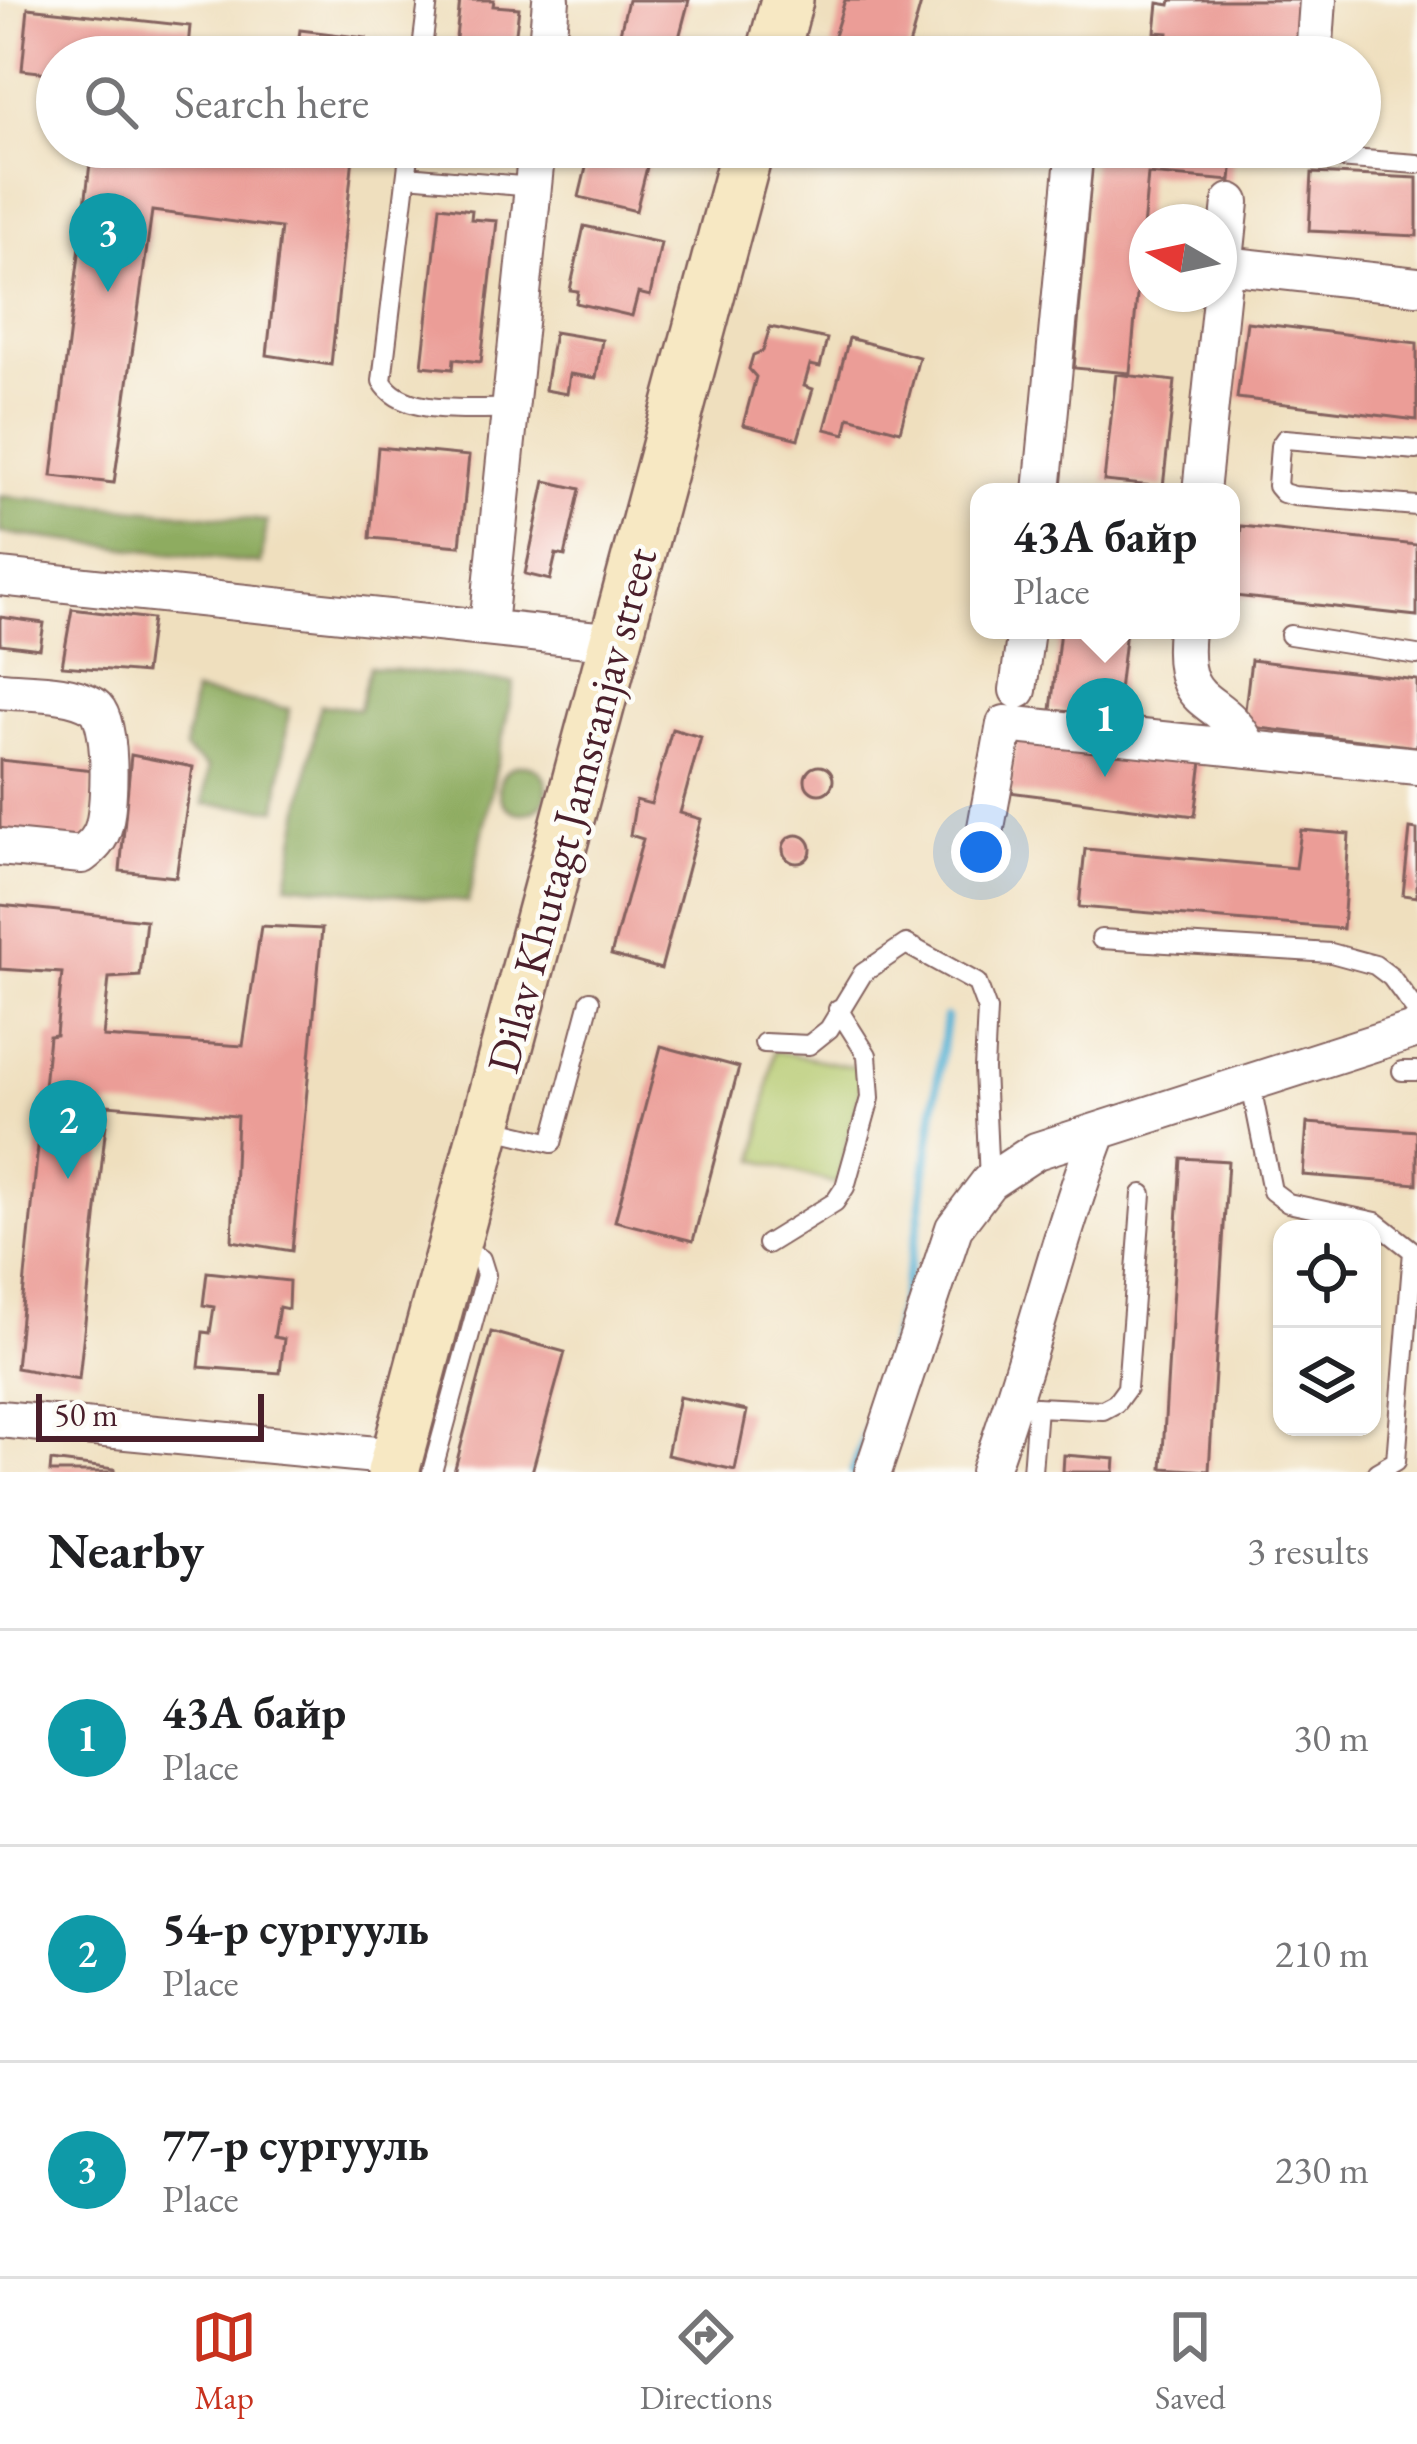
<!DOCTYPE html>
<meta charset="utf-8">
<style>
body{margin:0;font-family:"EB Garamond",serif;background:#f6f6f6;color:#202124}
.controls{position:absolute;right:36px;bottom:36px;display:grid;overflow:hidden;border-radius:24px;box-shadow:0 3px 9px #0004}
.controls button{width:108px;height:108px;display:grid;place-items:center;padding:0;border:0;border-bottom:3px solid #e0e0e0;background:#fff;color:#202124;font:60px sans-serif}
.compass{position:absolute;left:1129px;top:204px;width:108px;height:108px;border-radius:50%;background:#fff;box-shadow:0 3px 9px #0004;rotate:279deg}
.scale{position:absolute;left:36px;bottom:30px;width:228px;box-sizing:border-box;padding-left:12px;border:6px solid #4a1f2b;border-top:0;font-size:33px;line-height:42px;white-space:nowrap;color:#4a1f2b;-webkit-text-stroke:9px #fdfcf7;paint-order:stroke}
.you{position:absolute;left:981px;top:852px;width:42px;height:42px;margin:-30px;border:9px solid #fff;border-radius:50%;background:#1a73e8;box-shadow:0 0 0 18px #1a73e833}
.badge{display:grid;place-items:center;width:78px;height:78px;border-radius:50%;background:#c8321e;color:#fff;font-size:39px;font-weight:700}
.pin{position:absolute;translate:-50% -99px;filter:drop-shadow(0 3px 6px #0008)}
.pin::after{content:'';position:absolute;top:63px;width:42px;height:36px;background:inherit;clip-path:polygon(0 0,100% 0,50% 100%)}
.popup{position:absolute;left:970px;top:483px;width:270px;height:156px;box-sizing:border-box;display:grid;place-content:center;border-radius:24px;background:#fff;filter:drop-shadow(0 3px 9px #0005);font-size:39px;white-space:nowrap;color:#757577}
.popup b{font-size:45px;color:#202124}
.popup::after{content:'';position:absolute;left:50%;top:100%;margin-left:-24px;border:24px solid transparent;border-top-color:#fff}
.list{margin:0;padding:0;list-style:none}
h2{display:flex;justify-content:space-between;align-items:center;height:156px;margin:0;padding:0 48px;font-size:51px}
h2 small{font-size:39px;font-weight:400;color:#757577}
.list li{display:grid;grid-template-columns:78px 1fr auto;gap:36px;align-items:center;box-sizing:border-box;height:216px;padding:0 48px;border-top:3px solid #e0e0e0}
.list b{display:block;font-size:45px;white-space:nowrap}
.list p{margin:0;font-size:39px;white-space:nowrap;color:#757577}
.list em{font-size:39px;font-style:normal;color:#757577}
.icon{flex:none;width:66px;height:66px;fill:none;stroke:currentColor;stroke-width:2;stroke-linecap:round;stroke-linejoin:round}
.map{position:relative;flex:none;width:1417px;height:1472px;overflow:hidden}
.search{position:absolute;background:#fff;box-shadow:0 3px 9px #0004;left:36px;right:36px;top:36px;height:132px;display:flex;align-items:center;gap:30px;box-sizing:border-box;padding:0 42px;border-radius:66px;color:#757577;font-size:45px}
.sheet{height:804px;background:#fff}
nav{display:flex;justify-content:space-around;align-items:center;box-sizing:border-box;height:168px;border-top:3px solid #e0e0e0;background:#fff;font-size:33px;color:#757577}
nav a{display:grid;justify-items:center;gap:6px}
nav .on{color:#c8321e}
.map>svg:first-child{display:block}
</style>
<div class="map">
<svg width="1417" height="1472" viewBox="0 0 1417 1472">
<rect width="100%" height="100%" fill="#fdfcf7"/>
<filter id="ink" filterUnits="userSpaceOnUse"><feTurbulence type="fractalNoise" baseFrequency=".00833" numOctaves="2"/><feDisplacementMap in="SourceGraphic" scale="24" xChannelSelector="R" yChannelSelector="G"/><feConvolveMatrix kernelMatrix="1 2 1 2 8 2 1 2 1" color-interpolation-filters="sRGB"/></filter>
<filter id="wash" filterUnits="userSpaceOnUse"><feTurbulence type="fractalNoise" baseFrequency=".004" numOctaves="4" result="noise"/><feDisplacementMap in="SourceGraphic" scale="48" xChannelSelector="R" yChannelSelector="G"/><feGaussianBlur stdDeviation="2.7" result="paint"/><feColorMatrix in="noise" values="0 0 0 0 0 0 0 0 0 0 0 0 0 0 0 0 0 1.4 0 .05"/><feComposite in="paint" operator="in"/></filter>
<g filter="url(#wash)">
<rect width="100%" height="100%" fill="#efdfbe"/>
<path fill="#b3c86c" stroke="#7e744c" stroke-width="3" d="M 774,1051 L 865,1069 L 837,1184 L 756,1160 Z"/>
<path fill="#8eac60" stroke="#6c6646" stroke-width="3" d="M 0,496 L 267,521 L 261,564 L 0,533 Z
M 369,667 L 514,683 L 468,902 L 287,884 L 320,705 L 359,709 Z
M 194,692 L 289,709 L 277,809 L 204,804 L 208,768 L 185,750 Z
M499 789a24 24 0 1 1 48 0a24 24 0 1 1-48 0Z"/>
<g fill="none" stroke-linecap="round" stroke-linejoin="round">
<path stroke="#52aed0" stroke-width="9" d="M 853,1472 L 884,1379 L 918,1228 L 946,1018"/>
</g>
<g id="blocks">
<path fill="#eb9d97" d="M 460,0 L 494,0 L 493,6 L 519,8 L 513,57 L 454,57 Z
M 628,0 L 689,0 L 674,57 L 614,57 Z
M 845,0 L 922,0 L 906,57 L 838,57 L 840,49 L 831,46 Z
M 1171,0 L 1305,0 L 1298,57 L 1166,57 L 1168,33 L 1155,32 L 1158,3 L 1170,5 Z
M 28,8 L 190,26 L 187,57 L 57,57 L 57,74 L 22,70 Z
M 300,30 L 366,38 L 364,57 L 296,57 Z
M 92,147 L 183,147 L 280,156 L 282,147 L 354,147 L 331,365 L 267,355 L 281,228 L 152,211 L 114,483 L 52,476 Z
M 591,147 L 652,147 L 636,211 L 579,197 Z
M 1094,147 L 1234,147 L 1231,181 L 1148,174 L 1130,373 L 1074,368 Z
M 1312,173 L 1417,178 L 1417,236 L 1309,231 Z
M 440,206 L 472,210 L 471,219 L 497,221 L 481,362 L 454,359 L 453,369 L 422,366 Z
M 584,226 L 661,243 L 650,296 L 638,293 L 632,316 L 576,303 L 578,291 L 570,290 Z
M 1247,322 L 1417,343 L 1417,420 L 1237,398 Z
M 770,327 L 827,339 L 820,367 L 810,365 L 804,386 L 813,389 L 798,439 L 743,425 L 756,377 L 749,369 L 753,355 L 763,351 Z
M 554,332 L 602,340 L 596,378 L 570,374 L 567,394 L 545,390 Z
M 849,338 L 919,357 L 900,431 L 849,417 L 845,434 L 825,429 Z
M 1116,374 L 1175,381 L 1163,487 L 1104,481 Z
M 378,447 L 469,456 L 460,546 L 370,538 Z
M 545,481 L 580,489 L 565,556 L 556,554 L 550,580 L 525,574 Z
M 1241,526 L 1417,545 L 1417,616 L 1234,596 Z
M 72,609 L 152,619 L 145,673 L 62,666 Z
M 0,617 L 44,623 L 40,649 L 0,644 Z
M 1060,630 L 1126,630 L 1116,717 L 1051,710 Z
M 1251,660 L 1417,680 L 1417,747 L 1243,726 Z
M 672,729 L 701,737 L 680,813 L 701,819 L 661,969 L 611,955 L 643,839 L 630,835 L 636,800 L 651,804 Z
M 1016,738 L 1202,761 L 1195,816 L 1009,792 Z
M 131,755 L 193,767 L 176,877 L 120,871 Z
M 0,760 L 94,770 L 86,843 L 0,834 Z
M805 780a14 14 0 1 1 28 0a14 14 0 1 1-28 0Z
M 1410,829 L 1417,830 L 1417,897 L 1403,895 Z
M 1301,830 L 1349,834 L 1343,929 L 1079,907 L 1085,849 L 1296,868 Z
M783 849a14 14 0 1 1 28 0a14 14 0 1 1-28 0Z
M 0,905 L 146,920 L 140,976 L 109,978 L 103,1037 L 243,1046 L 261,926 L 322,929 L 292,1251 L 232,1241 L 237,1116 L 108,1105 L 79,1379 L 16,1368 L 49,1036 L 56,1035 L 62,973 L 0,969 Z
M 661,1046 L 739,1067 L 693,1241 L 615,1221 Z
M 1307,1123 L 1417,1131 L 1417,1184 L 1303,1175 Z
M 1181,1158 L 1228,1161 L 1209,1471 L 1162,1468 Z
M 207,1272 L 289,1281 L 288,1309 L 279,1307 L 274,1337 L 284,1339 L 280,1373 L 199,1367 L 203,1332 L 210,1333 L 214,1307 L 203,1305 Z
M 491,1332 L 565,1352 L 532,1472 L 454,1472 Z
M 679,1397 L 747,1411 L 735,1470 L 667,1455 Z
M 1064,1455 L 1115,1459 L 1114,1472 L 1063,1472 Z
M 51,1461 L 115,1469 L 115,1472 L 50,1472 Z"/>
</g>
</g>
<g filter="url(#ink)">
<use href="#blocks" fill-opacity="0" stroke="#84625e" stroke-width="3"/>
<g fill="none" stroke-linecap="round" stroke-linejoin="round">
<g stroke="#84625e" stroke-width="22">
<path id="lane" d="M 421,57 L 428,0
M 410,147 L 382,381 C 402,418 472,407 510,409
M 1318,147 L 1338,158 L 1417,164
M 407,176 L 533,187
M 1417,450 L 1285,439 L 1280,446 L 1277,486 L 1283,493 L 1294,496 L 1417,506
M 1290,635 L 1417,655
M 1101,939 L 1331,953 L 1375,965 L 1391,977 L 1417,1012
M 764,1043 L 809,1045 L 829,1029 L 863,973 L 906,944 L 977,983 L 987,1010 L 984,1069 L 989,1181
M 1402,1071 L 1417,1071
M 1250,1081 L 1272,1191 L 1288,1203 L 1376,1222 L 1413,1251 L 1396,1461 L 1377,1472
M 490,1128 L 552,1143 L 590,1001
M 767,1244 L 835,1202 L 845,1187 L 870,1098 L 867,1055 L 838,1009
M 1013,1406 L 1103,1410 L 1116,1403 L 1127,1388 L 1142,1194
M 432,1472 L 486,1275 L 481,1259 L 457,1248
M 1032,1472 L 1037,1407"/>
</g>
<g stroke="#84625e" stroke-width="40">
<path id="street" d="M 546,57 L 551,0
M 1314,57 L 1318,0
M 1225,265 L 1417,286
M 1042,492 L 1075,147
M 1201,492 L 1231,202
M 0,577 L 616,642
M 488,626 L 537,147
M 0,690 C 28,693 69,690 94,706 C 113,719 110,802 104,825 C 101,839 92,847 82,855 L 0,847
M 1018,690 L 1026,630
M 1249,749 L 1417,766
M 980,860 L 1005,724 L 1249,749 C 1222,689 1177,717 1186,630
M 0,1419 L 397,1457
M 873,1472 L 954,1228 L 989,1182 L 1036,1151 L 1417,1029
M 989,1472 C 1030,1360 1056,1244 1098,1133"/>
</g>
<g stroke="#84625e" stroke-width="56">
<path id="secondary" d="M 772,57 L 787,0
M 393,1472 L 748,147"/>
</g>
<use href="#lane" stroke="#fff" stroke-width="18"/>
<use href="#street" stroke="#fff" stroke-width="36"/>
<use href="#secondary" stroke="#f7e8c3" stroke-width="51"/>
</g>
</g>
<g text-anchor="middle" stroke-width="9" stroke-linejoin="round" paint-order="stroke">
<g font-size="45" fill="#4a1f2b" stroke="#fdfcf7">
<text transform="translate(571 810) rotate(-75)" y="16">Dilav Khutagt Jamsranjav street</text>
</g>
</g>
</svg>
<div class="controls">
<button><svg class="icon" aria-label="locate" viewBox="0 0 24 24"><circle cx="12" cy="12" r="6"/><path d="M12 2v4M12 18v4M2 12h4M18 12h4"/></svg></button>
<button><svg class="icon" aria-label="layers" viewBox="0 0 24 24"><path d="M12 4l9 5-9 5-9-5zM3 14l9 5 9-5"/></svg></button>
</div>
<svg class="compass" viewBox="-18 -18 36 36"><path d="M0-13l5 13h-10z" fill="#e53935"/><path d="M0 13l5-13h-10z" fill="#757577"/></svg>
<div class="scale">50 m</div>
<div class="you"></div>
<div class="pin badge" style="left:1105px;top:777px;background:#0f9aa8">1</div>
<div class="popup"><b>43А байр</b>Place</div>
<div class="pin badge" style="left:68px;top:1179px;background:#0f9aa8">2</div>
<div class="pin badge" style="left:108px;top:292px;background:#0f9aa8">3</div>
<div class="search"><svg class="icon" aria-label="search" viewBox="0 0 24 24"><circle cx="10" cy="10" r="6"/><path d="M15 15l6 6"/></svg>Search here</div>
</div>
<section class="sheet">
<h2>Nearby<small>3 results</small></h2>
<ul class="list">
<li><span class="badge" style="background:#0f9aa8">1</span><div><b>43А байр</b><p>Place</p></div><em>30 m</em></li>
<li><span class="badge" style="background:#0f9aa8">2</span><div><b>54-р сургууль</b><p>Place</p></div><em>210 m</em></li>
<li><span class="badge" style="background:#0f9aa8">3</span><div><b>77-р сургууль</b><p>Place</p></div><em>230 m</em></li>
</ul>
</section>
<nav>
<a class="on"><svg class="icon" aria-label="map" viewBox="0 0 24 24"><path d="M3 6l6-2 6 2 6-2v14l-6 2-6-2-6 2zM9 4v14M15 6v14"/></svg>Map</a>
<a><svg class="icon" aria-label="directions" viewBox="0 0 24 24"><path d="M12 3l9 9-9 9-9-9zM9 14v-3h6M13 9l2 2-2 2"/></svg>Directions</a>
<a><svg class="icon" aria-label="saved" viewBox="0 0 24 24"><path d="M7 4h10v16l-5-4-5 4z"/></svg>Saved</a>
</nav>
